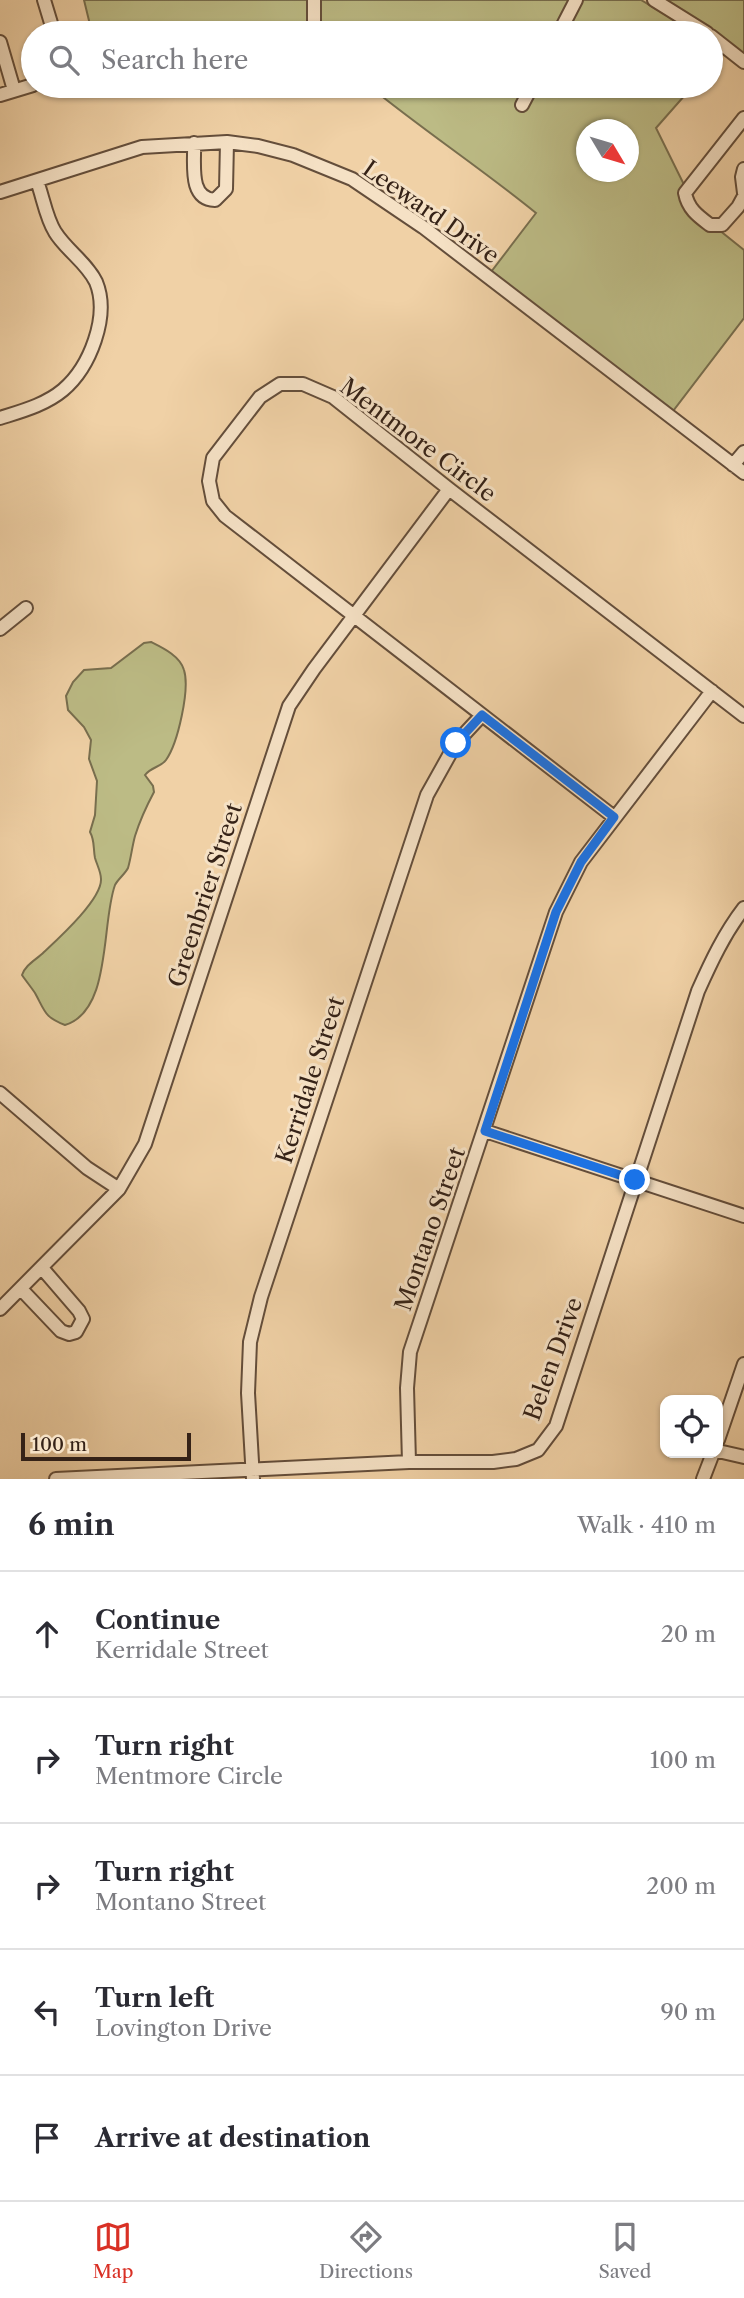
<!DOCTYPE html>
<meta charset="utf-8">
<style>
body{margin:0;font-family:"Libre Caslon Text",serif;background:#f2f2f3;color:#2b2b33}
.controls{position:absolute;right:21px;bottom:21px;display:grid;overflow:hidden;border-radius:14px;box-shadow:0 2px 5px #0004}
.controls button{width:63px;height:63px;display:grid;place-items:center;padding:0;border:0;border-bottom:2px solid #e1e1e2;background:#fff;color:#2b2b33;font:35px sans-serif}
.compass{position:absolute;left:576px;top:119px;width:63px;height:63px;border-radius:50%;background:#fff;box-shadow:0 2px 5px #0004;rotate:128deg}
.scale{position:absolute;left:21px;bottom:18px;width:170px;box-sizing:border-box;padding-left:7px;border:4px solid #352217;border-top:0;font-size:19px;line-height:24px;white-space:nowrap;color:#352217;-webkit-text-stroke:5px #f5e1c5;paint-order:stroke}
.stop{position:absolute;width:21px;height:21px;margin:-16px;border:5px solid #1a73e8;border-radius:50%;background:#fff}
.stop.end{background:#1a73e8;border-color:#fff;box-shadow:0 2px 7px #0008}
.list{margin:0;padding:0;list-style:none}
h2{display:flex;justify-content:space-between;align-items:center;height:91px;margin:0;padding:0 28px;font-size:30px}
h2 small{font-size:23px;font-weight:400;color:#7c7c81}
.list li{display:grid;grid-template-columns:46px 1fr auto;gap:21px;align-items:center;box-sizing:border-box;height:126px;padding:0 28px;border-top:2px solid #e1e1e2}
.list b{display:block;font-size:26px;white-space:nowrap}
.list p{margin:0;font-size:23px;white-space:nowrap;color:#7c7c81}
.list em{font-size:23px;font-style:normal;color:#7c7c81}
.icon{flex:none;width:38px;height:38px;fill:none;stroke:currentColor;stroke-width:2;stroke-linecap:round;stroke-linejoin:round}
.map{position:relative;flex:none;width:744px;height:1479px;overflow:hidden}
.search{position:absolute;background:#fff;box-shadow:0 2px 5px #0004;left:21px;right:21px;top:21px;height:77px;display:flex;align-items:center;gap:18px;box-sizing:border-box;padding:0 24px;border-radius:38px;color:#7c7c81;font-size:26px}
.sheet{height:721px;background:#fff}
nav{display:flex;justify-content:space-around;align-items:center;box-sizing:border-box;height:98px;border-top:2px solid #e1e1e2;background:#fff;font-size:19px;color:#7c7c81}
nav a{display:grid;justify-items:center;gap:4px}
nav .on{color:#d93025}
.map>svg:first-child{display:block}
</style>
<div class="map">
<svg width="744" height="1479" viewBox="0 0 744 1479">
<rect width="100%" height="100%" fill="#f0d1a6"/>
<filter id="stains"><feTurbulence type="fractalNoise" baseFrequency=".00286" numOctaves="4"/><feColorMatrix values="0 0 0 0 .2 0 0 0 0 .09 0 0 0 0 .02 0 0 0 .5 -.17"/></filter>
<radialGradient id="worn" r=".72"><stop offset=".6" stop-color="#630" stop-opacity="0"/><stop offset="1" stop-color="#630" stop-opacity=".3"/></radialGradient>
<path fill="#bcbb85" stroke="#786e4e" stroke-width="2" fill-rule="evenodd" d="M 84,0 L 641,0 L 696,33 L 92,33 Z
M 665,0 L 744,0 L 744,55 Z
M 369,86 L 693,86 L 656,128 L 698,213 L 744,250 L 744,318 L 673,411 L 491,272 L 536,213 C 482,169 423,130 369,86 ZM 586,130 L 628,130 L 628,172 L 586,172 Z
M 151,642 C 163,648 180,656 184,670 C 190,689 178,743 166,760 C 161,767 151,767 145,775 L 153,786 L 154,792 C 146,807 140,820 135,836 C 132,847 131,858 128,868 C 125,874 118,879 115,885 C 101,923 112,1011 65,1025 C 44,1017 45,1011 35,993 C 31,987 26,981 22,975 C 26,964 36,960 44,952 C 59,938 102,899 101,879 C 101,872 97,865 95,858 C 93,848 95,841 90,832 L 95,815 L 97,781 L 89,759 L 91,740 L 84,727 L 68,710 L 66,696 L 73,682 L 84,670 L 111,668 L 144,643 Z"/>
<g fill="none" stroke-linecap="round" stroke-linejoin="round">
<g stroke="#644e3b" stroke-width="16">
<path id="minor" d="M 44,0 L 54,33
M 654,0 L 707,33
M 308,33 L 314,23 L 314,0
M 559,33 L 576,0
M 711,36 L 744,62
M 0,42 L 14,90
M 0,95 L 33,85
M 522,105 L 532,86
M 744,118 L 685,193 C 688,209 698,216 710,225 L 722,225 L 738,207 L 744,196
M 194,143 C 195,163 188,199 215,200 L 226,189 L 227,142
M 744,169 L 742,177 L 744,193
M 0,192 L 142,147 L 227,142 L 258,146 L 293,155 L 352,179 L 423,227 L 744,473
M 0,418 C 22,411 45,405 63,390 C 90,367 110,316 96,282 C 87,263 66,250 55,232 C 46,218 43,197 37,181
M 733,465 L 744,452
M 0,629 L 26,608
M 614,817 L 225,516 L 213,501 L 209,481 L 213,458 L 260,397 L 280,384 L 303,384 L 333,397 L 449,489 L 744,716
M 0,1093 L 87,1168 L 119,1189
M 485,1131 L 744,1216
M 21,1289 L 61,1331 L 69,1334 L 76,1332 L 83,1319 L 79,1311 L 42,1268
M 0,1309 L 119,1189 L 145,1144 L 289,706 L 314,669 L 449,489
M 718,1440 L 744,1364
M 718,1451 L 744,1457
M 409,1462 L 407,1388 L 410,1352 L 556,912 L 581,862 L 712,691
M 56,1479 L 409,1462 L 493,1462 L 516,1459 L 538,1450 L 556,1426 L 698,991 C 711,962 724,934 744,908
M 253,1479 L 248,1393 L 250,1342 L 261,1297 L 427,795 L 456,743 L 482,715
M 703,1479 L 713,1453"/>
</g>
<use href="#minor" stroke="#f5e1c5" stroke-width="12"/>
</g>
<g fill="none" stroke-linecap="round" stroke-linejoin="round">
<path stroke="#1a73e8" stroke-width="9" d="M 456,743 L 482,715 L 614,817 L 581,862 L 556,912 L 485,1131 L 635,1180"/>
</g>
<g text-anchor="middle" stroke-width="6" stroke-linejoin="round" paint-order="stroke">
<g font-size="23" fill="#352217" stroke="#f5e1c5">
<text transform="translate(431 212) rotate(35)" y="8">Leeward Drive</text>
<text transform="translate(418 440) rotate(37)" y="8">Mentmore Circle</text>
<text transform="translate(205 895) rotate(-72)" y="8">Greenbrier Street</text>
<text transform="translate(310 1080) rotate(-72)" y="8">Kerridale Street</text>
<text transform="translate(430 1229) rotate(-71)" y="8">Montano Street</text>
<text transform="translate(553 1359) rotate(-70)" y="8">Belen Drive</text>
</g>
</g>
<rect width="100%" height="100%" filter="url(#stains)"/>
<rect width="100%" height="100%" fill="url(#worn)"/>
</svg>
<div class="controls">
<button><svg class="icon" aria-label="locate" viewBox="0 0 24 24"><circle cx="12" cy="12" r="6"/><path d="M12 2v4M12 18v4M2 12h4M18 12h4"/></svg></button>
</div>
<svg class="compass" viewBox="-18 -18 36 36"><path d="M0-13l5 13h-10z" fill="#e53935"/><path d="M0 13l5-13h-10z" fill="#7c7c81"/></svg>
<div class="scale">100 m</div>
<div class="stop" style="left:456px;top:743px"></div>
<div class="stop end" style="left:635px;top:1180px"></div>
<div class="search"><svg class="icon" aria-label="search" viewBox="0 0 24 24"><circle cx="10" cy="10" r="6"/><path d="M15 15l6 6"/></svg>Search here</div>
</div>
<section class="sheet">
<h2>6 min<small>Walk · 410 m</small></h2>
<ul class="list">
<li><svg class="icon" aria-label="ahead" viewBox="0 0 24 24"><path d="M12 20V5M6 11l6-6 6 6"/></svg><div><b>Continue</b><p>Kerridale Street</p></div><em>20 m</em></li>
<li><svg class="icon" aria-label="right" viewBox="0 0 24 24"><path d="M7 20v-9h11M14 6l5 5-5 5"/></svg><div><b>Turn right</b><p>Mentmore Circle</p></div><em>100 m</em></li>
<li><svg class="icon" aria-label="right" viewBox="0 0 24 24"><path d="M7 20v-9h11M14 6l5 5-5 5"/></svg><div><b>Turn right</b><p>Montano Street</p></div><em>200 m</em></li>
<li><svg class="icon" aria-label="left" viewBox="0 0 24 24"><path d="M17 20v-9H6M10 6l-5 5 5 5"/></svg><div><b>Turn left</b><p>Lovington Drive</p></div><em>90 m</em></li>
<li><svg class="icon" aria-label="arrive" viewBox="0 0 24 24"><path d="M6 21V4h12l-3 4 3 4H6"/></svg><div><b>Arrive at destination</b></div></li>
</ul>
</section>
<nav>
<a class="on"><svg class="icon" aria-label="map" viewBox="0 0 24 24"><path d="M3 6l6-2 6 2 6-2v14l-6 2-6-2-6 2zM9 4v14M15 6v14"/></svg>Map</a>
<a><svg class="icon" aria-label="directions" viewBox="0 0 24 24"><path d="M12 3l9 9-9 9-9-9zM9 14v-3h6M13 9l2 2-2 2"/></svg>Directions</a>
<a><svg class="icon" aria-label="saved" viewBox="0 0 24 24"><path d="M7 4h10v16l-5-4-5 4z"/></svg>Saved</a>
</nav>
